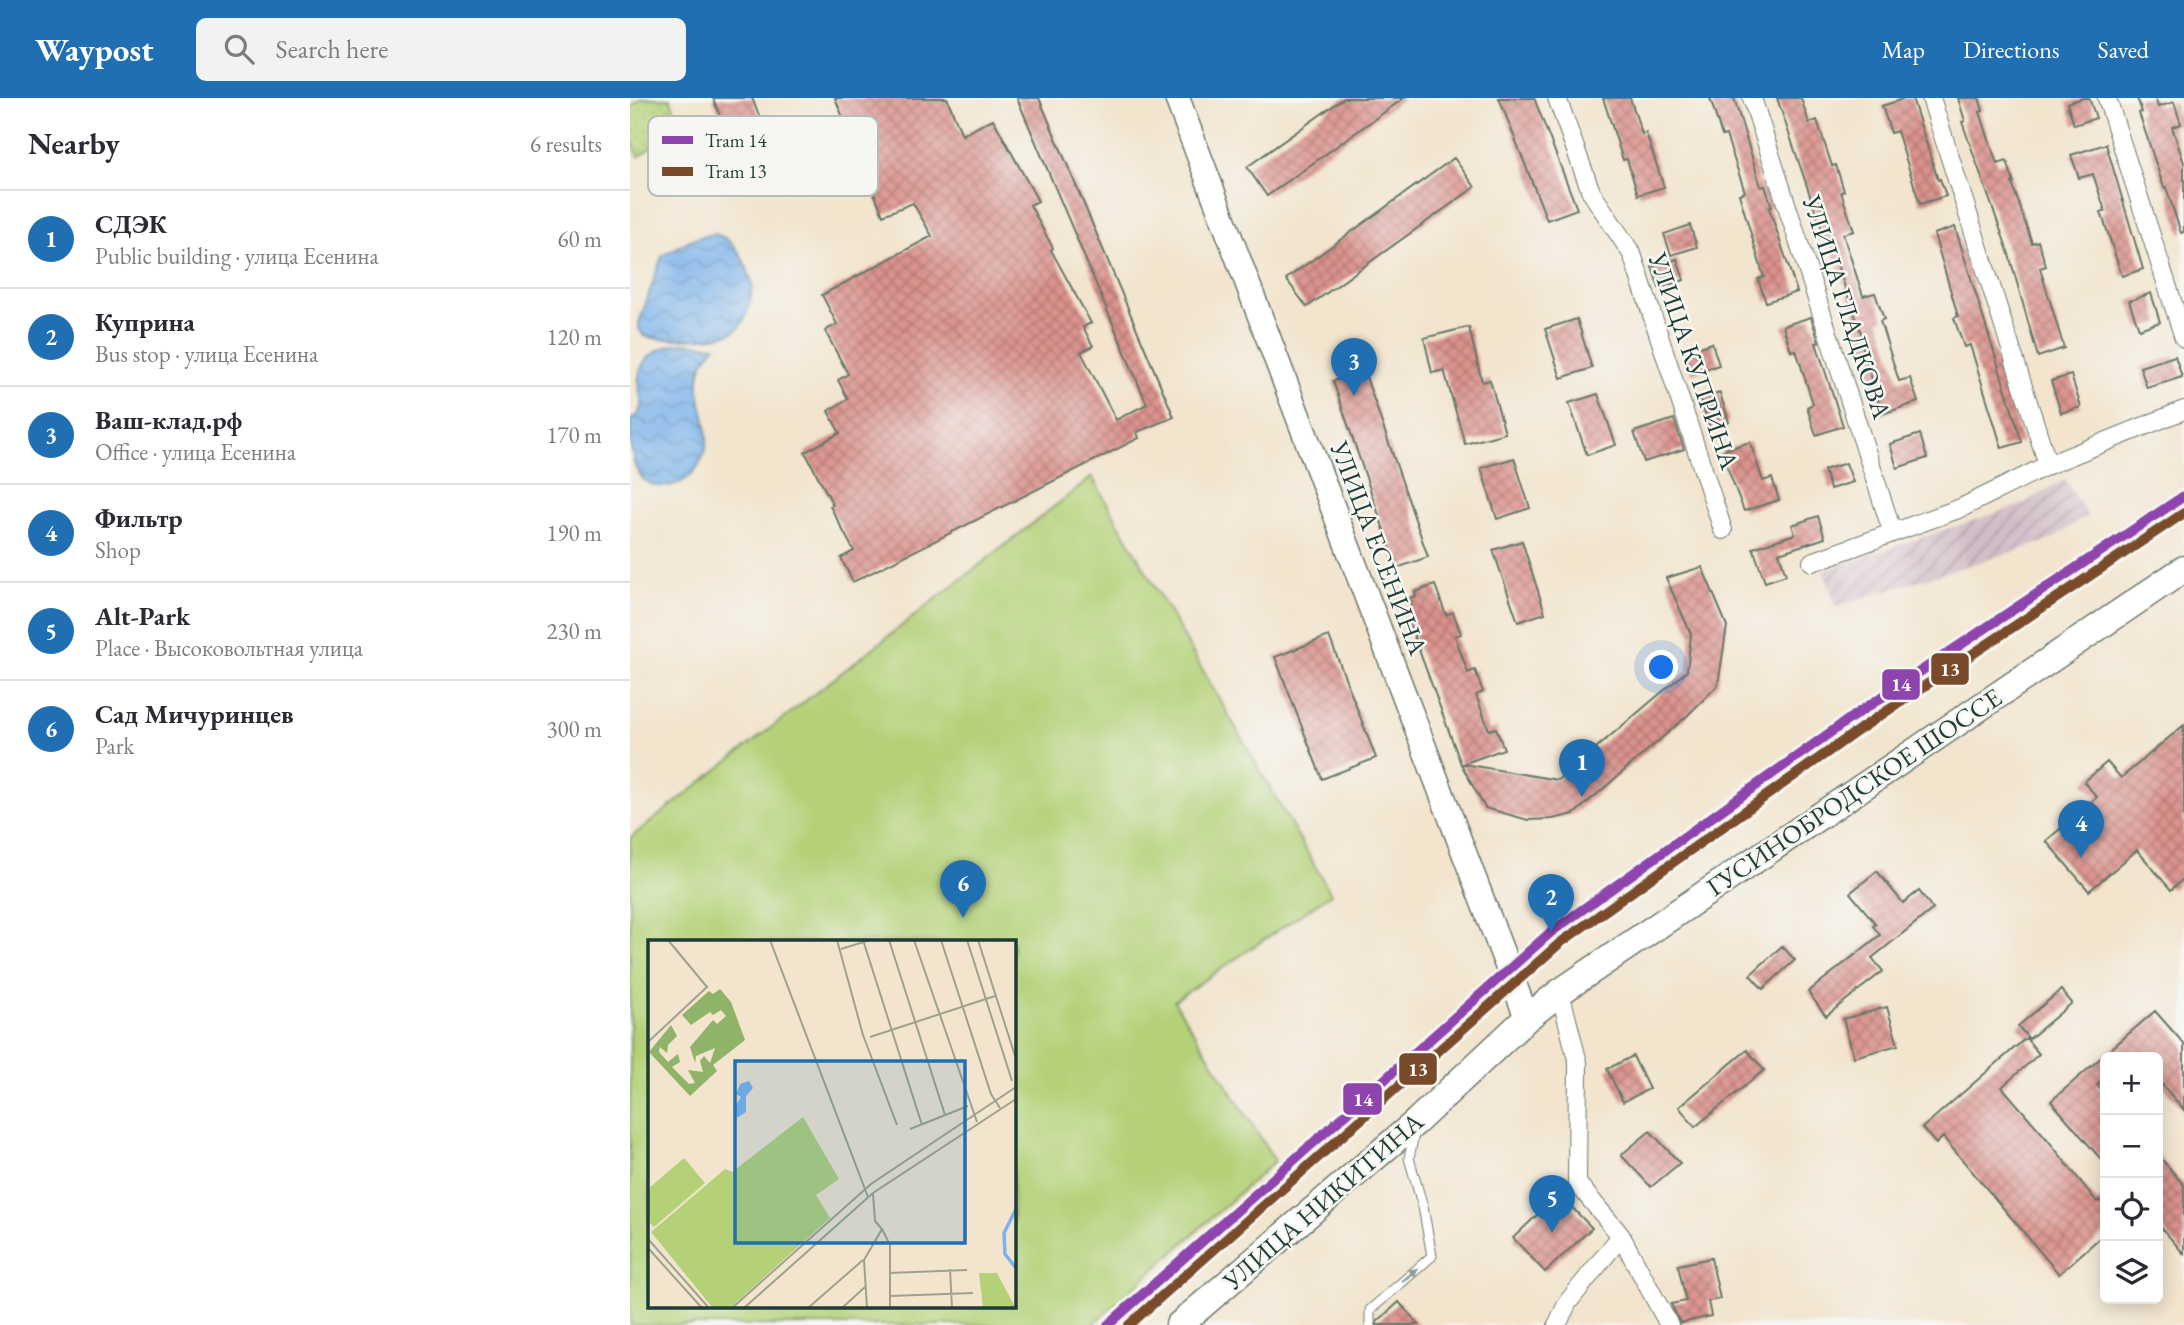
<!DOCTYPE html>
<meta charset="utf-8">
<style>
body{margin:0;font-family:"EB Garamond",serif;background:#f2f2f3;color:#2b2b33}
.controls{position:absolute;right:21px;bottom:21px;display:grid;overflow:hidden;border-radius:10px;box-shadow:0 4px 18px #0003}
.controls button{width:63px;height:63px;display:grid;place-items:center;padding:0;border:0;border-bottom:2px solid #e1e1e2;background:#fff;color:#2b2b33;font:35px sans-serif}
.you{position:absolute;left:1032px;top:570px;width:24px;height:24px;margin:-18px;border:5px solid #fff;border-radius:50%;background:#1a73e8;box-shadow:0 0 0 10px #1a73e833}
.badge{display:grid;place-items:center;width:46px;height:46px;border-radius:50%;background:#1f6fb2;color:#fff;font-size:23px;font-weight:700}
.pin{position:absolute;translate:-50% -58px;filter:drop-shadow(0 2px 4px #0008)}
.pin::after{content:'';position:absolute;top:37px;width:24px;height:21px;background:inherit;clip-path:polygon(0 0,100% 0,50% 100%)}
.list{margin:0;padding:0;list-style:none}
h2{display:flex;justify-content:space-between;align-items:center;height:91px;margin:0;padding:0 28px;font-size:30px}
h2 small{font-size:23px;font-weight:400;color:#7c7c81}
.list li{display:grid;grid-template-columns:46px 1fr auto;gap:21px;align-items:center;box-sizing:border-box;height:98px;padding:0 28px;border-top:2px solid #e1e1e2}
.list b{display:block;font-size:26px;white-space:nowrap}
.list p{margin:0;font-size:23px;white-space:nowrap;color:#7c7c81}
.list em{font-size:23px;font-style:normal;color:#7c7c81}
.icon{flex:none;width:38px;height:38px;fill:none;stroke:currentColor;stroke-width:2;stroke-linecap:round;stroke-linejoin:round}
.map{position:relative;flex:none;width:1554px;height:1227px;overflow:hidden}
header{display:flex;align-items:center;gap:42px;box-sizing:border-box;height:98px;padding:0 35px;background:#1f6fb2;color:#fff}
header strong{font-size:33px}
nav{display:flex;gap:38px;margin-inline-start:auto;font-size:24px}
.search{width:490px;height:63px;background:#f2f2f3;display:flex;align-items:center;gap:18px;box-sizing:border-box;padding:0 24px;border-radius:10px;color:#7c7c81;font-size:26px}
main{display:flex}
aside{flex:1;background:#fff}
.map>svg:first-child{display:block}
</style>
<header>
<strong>Waypost</strong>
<div class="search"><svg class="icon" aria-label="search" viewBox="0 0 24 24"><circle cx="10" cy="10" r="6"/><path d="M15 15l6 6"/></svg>Search here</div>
<nav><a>Map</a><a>Directions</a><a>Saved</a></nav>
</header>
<main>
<aside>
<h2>Nearby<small>6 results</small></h2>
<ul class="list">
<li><span class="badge">1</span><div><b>СДЭК</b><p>Public building · улица Есенина</p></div><em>60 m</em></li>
<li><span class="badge">2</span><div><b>Куприна</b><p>Bus stop · улица Есенина</p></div><em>120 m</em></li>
<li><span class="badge">3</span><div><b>Ваш-клад.рф</b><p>Office · улица Есенина</p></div><em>170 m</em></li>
<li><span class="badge">4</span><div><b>Фильтр</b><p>Shop</p></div><em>190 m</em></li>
<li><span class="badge">5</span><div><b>Alt-Park</b><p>Place · Высоковольтная улица</p></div><em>230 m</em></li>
<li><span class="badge">6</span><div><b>Сад Мичуринцев</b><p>Park</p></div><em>300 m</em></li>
</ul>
</aside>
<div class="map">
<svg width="1554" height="1227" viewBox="0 0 1554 1227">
<defs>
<pattern id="industrial-furrows" width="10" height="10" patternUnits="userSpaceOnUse" patternTransform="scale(1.75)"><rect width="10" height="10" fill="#d2bdc7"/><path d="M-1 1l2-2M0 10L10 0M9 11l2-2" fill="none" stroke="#aa9ba2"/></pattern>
<pattern id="park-dots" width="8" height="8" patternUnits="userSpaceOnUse" patternTransform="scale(1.75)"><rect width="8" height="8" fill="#b4d178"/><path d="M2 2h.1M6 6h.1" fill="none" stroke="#9ab468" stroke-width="1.8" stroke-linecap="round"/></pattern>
<pattern id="water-waves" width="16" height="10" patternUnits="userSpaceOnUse" patternTransform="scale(1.75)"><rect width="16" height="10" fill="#7cb3eb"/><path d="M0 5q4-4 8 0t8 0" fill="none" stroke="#6593bf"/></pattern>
<pattern id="building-cross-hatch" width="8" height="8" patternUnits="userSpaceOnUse" patternTransform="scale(1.75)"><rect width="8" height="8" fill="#dc938e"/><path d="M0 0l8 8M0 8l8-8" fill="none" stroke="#b27975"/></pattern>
</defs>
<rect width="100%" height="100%" fill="#f6f6f2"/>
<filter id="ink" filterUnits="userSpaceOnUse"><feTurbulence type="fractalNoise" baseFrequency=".0143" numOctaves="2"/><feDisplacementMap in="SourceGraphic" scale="14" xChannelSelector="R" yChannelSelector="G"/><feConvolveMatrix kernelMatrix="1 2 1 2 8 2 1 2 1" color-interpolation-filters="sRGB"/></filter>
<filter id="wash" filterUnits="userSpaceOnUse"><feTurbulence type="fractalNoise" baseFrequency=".00686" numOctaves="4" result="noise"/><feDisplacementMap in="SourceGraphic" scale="28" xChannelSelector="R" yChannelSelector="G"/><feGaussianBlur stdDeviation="1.57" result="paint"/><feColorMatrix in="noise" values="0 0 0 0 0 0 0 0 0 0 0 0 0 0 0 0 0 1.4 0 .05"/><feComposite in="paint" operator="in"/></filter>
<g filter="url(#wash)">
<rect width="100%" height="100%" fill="#f2e4cd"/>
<path fill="url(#industrial-furrows)" d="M 1435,381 L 1457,417 L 1421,442 L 1206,508 L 1193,472 L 1393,406 Z"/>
<path fill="url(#park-dots)" stroke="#6a8756" stroke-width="2" d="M 12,0 L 40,0 L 50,26 L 9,59 L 0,38 L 0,10 Z"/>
<path fill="#b4d178" stroke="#6a8756" stroke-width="2" fill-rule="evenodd" d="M 462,379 L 701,796 L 544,903 L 645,1063 L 462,1227 L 0,1227 L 0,740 ZM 19,844 L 383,844 L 383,1208 L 19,1208 Z"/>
<path fill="url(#water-waves)" stroke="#4e7890" stroke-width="2" d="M 82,136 C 106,138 117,168 123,188 C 120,201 118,220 108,230 C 96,243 31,243 14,238 L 9,231 L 9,225 L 32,158 L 60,142 Z
M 54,245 L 86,248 C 82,253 76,259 73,265 C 56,306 99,337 60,378 C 54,384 44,387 36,388 C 0,391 0,347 0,323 C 21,308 6,297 9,278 C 12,256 35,247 54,245 Z"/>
<g id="blocks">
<path fill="url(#building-cross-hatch)" d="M 83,0 L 122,0 L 137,37 L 103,51 Z
M 205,0 L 317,0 L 332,37 L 363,21 L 408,103 L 400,107 L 423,150 L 421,152 L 461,225 L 453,229 L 463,248 L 451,254 L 486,322 L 517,306 L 387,0 L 409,0 L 544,319 L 507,334 L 509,340 L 223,484 L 211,460 L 224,453 L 200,408 L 203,407 L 175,354 L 210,335 L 198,313 L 218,301 L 208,282 L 218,276 L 195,233 L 207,226 L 192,197 L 302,138 L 283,105 L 253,117 Z
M 714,0 L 774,0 L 637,98 L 617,69 Z
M 869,0 L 904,0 L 947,111 L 917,122 Z
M 973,0 L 1000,0 L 1012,36 L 1016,35 L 1034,89 L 1008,97 L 997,61 L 993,62 Z
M 1080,0 L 1104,0 L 1131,89 L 1135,88 L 1142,109 L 1139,110 L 1167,194 L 1136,204 L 1128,181 L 1134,179 L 1109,96 L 1115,94 L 1096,37 L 1092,38 Z
M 1147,0 L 1171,0 L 1179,25 L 1187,22 L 1202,68 L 1206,67 L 1214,93 L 1211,94 L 1224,133 L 1213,136 L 1233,198 L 1245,195 L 1254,221 L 1250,223 L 1269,283 L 1280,280 L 1288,304 L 1252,316 L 1232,247 L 1235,246 L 1198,141 L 1196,142 L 1182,103 Z
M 1276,0 L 1282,0 L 1308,82 L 1310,81 L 1316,98 L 1290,106 L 1267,33 L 1261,35 L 1252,8 Z
M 1328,0 L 1349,0 L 1353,13 L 1350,14 L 1367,66 L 1377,63 L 1384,85 L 1382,85 L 1402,145 L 1408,143 L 1416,168 L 1410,170 L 1434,250 L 1408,259 L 1378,153 L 1332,24 L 1335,23 Z
M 1453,0 L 1459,0 L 1466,20 L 1444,27 L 1437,5 Z
M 1507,0 L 1525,0 L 1528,9 L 1544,4 L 1551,26 L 1542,29 L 1554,65 L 1554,134 L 1551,135 L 1536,89 L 1534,90 L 1509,15 L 1512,14 Z
M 1476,46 L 1513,171 L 1492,178 L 1471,114 L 1475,113 L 1463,76 L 1449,80 L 1441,57 Z
M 824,60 L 845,89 L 677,209 L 656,181 Z
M 1060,127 L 1067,149 L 1041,157 L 1034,136 Z
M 1325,129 L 1392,344 L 1372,350 L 1340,247 L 1334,249 L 1324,220 L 1328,218 L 1304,136 Z
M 1047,161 L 1054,182 L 1029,190 L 1022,169 Z
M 1521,195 L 1530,224 L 1509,231 L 1499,203 Z
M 1181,219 L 1189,244 L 1186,245 L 1213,328 L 1186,337 L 1177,309 L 1183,306 L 1166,252 L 1161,253 L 1153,228 Z
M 947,221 L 962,270 L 931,280 L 915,231 Z
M 839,229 L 852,284 L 860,282 L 875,335 L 835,346 L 814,272 L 802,275 L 794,240 Z
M 1082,245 L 1089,267 L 1062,275 L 1055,254 Z
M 1545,258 L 1552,279 L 1517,290 L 1510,269 Z
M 734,273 L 798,459 L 767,470 L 703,283 Z
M 1441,277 L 1451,309 L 1431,315 L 1421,283 Z
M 1090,295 L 1099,324 L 1080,330 L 1070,301 Z
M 968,296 L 986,347 L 957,357 L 939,305 Z
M 1044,321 L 1054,351 L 1014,364 L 1004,334 Z
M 1290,336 L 1297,360 L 1267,370 L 1260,346 Z
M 1120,344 L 1133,383 L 1142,380 L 1149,402 L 1114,413 L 1091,353 Z
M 884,360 L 900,410 L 867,421 L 851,370 Z
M 1216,365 L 1223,384 L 1200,391 L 1194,372 Z
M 1188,418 L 1195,440 L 1149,455 L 1156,477 L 1135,484 L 1123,450 L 1165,436 L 1162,427 Z
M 892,443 L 915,515 L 888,524 L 863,452 Z
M 1072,469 L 1097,528 L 1088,587 L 1056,619 L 944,716 L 923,721 L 898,722 L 855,710 L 831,666 L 778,522 L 782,520 L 778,509 L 782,507 L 779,500 L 786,498 L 785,494 L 805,487 L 816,517 L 823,514 L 831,536 L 825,538 L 838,575 L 845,572 L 853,594 L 846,597 L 859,632 L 866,630 L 874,651 L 833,666 L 928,682 L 1057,573 L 1061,536 L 1036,480 Z
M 699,538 L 746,660 L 692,681 L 645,559 Z
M 1554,627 L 1554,780 L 1541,792 L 1507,752 L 1459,793 L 1416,743 L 1467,699 L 1454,684 L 1477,664 L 1491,680 Z
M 1247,773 L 1273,805 L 1289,793 L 1303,811 L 1242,860 L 1253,873 L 1196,918 L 1178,894 L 1250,837 L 1243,828 L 1246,826 L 1220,795 Z
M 1152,848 L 1165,862 L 1133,891 L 1120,877 Z
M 1431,892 L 1442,905 L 1399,941 L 1388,928 Z
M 1257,909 L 1268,947 L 1224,959 L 1213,921 Z
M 1525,913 L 1554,946 L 1554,1012 L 1528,982 L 1528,959 L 1475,959 L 1475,980 L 1467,987 L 1475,997 L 1475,1066 L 1421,1003 Z
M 1396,940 L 1409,956 L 1372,989 L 1417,1041 L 1467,1104 L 1469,1102 L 1475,1109 L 1475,1135 L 1429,1176 L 1313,1039 L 1306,1046 L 1292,1030 Z
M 1117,952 L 1134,972 L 1065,1029 L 1049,1009 Z
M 1003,958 L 1019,991 L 993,1004 L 977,971 Z
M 1020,1033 L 1050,1065 L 1021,1089 L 991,1057 Z
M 1528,1057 L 1554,1087 L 1554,1156 L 1528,1126 Z
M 929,1096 L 962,1130 L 915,1174 L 883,1140 Z
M 1081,1160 L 1090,1201 L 1078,1203 L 1081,1218 L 1050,1225 L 1041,1206 L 1056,1203 L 1048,1167 Z
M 769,1204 L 789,1227 L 747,1227 L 747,1224 Z"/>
</g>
</g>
<g filter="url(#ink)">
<use href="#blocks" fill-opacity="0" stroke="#69776a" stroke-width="2"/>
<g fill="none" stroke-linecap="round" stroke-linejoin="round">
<g stroke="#69776a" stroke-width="11">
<path id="lane" d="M 740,1227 L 740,1212 L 802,1158 L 793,1109 L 779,1060 L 784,1036"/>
</g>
<g stroke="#69776a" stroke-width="20">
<path id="street" d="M 927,0 L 961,94 L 1002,156 L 1093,432
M 1122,0 L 1262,433
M 1301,0 L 1418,367
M 1477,0 L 1554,240
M 1182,464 L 1331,410 L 1418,367 L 1554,312
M 991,1138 L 1039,1227
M 927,1227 L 938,1204 L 991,1138 L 947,1085 L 948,965 L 930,894"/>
</g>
<g stroke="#69776a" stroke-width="27">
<path id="secondary" d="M 547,0 L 897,920"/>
</g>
<g stroke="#69776a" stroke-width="29">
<path id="primary" d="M 549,1227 L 786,1024 L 897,920 L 930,894 L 1554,471"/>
</g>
<use href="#lane" stroke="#fff" stroke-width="9"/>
<use href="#street" stroke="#fff" stroke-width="18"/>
<use href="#secondary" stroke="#fff" stroke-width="24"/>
<use href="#primary" stroke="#fff" stroke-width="26"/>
<g stroke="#f6f6f2" stroke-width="16">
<path id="tram-1" d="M 478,1227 L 921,834 L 1222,619 L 1554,398"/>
</g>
<g stroke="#f6f6f2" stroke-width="16">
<path id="tram-2" d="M 499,1227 L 930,845 L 1230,631 L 1554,415"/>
</g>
<use href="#tram-1" stroke="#8e44ad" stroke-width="10"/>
<use href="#tram-2" stroke="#7a4b2a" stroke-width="10"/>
</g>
<defs><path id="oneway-solid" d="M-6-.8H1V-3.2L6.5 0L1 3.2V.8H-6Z" transform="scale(1.75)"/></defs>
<use fill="#8f9e9a" href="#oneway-solid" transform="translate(780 1177) rotate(-41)"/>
</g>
<g text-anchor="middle" stroke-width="5" stroke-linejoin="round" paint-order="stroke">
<g font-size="26" fill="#1f3d34" stroke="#f6f6f2">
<text transform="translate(1217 209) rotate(72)" y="9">УЛИЦА ГЛАДКОВА</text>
<text transform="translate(1064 263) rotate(71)" y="9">УЛИЦА КУПРИНА</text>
<text transform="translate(749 450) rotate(69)" y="9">УЛИЦА ЕСЕНИНА</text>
<text transform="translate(1224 694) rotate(-34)" y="9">ГУСИНОБРОДСКОЕ ШОССЕ</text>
<text transform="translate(693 1103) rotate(-41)" y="9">УЛИЦА НИКИТИНА</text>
</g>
</g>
<g transform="translate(18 842)">
<rect width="368" height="368" fill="#f2e4cd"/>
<path d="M 72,49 L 83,62 L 97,100 L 65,125 L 69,131 L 42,156 L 1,112 L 23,85 L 29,96 L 20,105 L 19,113 L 12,107 L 11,112 L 20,122 L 30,114 L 32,122 L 24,127 L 41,144 L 47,143 L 40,130 L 55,132 L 52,121 L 56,116 L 62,123 L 67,108 L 48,116 L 47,123 L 42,107 L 65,80 L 69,84 L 78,76 L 73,70 L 65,75 L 62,72 L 43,85 L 34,75 L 61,51 L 65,54 Z" fill="#8fb368"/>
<path d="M 155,177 L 191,239 L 168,255 L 182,278 L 83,367 L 64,367 L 3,292 L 77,229 L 84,232 ZM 36,218 L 57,243 L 6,287 L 0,281 L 0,249 ZM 331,333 L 349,333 L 367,367 L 335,367 Z" fill="#b4d178"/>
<path d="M 101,141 L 105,148 L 98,156 L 98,172 L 89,178 L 85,169 L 93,157 L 88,154 L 92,144 Z" fill="#7cb3eb"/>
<path fill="none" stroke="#7cb3eb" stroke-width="3.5" d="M 368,269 L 356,293 L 357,314 L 368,328"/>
<path fill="none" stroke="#9ea190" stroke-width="2" d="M 122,0 L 220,257M 189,0 L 215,95 L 249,185M 215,0 L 274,185M 241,0 L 297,175M 266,0 L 329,182M 293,0 L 343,154 L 352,168M 319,0 L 364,141M 330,0 L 368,119M 193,9 L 222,0M 222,97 L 347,56M 0,102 L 59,47 L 20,0M 262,189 L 320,166M 234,289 L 242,305 L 242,368M 0,299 L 61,368M 0,308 L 54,368M 302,329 L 304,368M 241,333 L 319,330M 242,356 L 325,353M 84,368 L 223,244 L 368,147M 96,368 L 225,253 L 368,159M 160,368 L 215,320M 194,368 L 217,347M 219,368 L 216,320 L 234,289 L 227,281 L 225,254"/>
<path fill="#1f6fb2" fill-opacity="0.15" stroke="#1f6fb2" stroke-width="3.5" d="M 87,121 L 317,121 L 317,303 L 87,303 Z"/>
<rect width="368" height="368" fill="none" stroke="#1f3d34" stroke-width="3.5"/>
</g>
<rect x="18" y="18" width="230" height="80" rx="10" fill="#f6f6f2" stroke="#b6beb9" stroke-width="2"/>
<rect x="32" y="38" width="31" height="8" fill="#8e44ad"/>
<rect x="32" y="69" width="31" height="9" fill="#7a4b2a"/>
<g font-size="19" fill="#1f3d34">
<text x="75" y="49">Tram 14</text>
<text x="75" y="80">Tram 13</text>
</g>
<g stroke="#f6f6f2" stroke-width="2.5">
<rect x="1300" y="554" width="40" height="34" rx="7" fill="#7a4b2a"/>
<rect x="1251" y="570" width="40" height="33" rx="7" fill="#8e44ad"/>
<rect x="768" y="954" width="40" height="34" rx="7" fill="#7a4b2a"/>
<rect x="712" y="984" width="41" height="34" rx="7" fill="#8e44ad"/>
</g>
<g font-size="19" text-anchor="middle" font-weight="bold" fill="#fff">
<text x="1320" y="578">13</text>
<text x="1271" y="593">14</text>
<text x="788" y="978">13</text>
<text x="733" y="1008">14</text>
</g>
</svg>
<div class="controls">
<button>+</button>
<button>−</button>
<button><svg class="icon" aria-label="locate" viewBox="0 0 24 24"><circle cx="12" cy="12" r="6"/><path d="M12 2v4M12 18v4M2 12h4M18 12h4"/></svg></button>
<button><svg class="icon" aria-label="layers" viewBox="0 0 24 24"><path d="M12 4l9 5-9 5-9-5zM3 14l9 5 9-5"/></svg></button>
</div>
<div class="you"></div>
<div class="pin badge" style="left:952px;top:699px">1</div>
<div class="pin badge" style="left:921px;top:834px">2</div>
<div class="pin badge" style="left:724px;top:298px">3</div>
<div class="pin badge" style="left:1451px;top:760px">4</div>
<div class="pin badge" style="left:922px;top:1135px">5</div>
<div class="pin badge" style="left:333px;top:820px">6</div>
</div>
</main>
